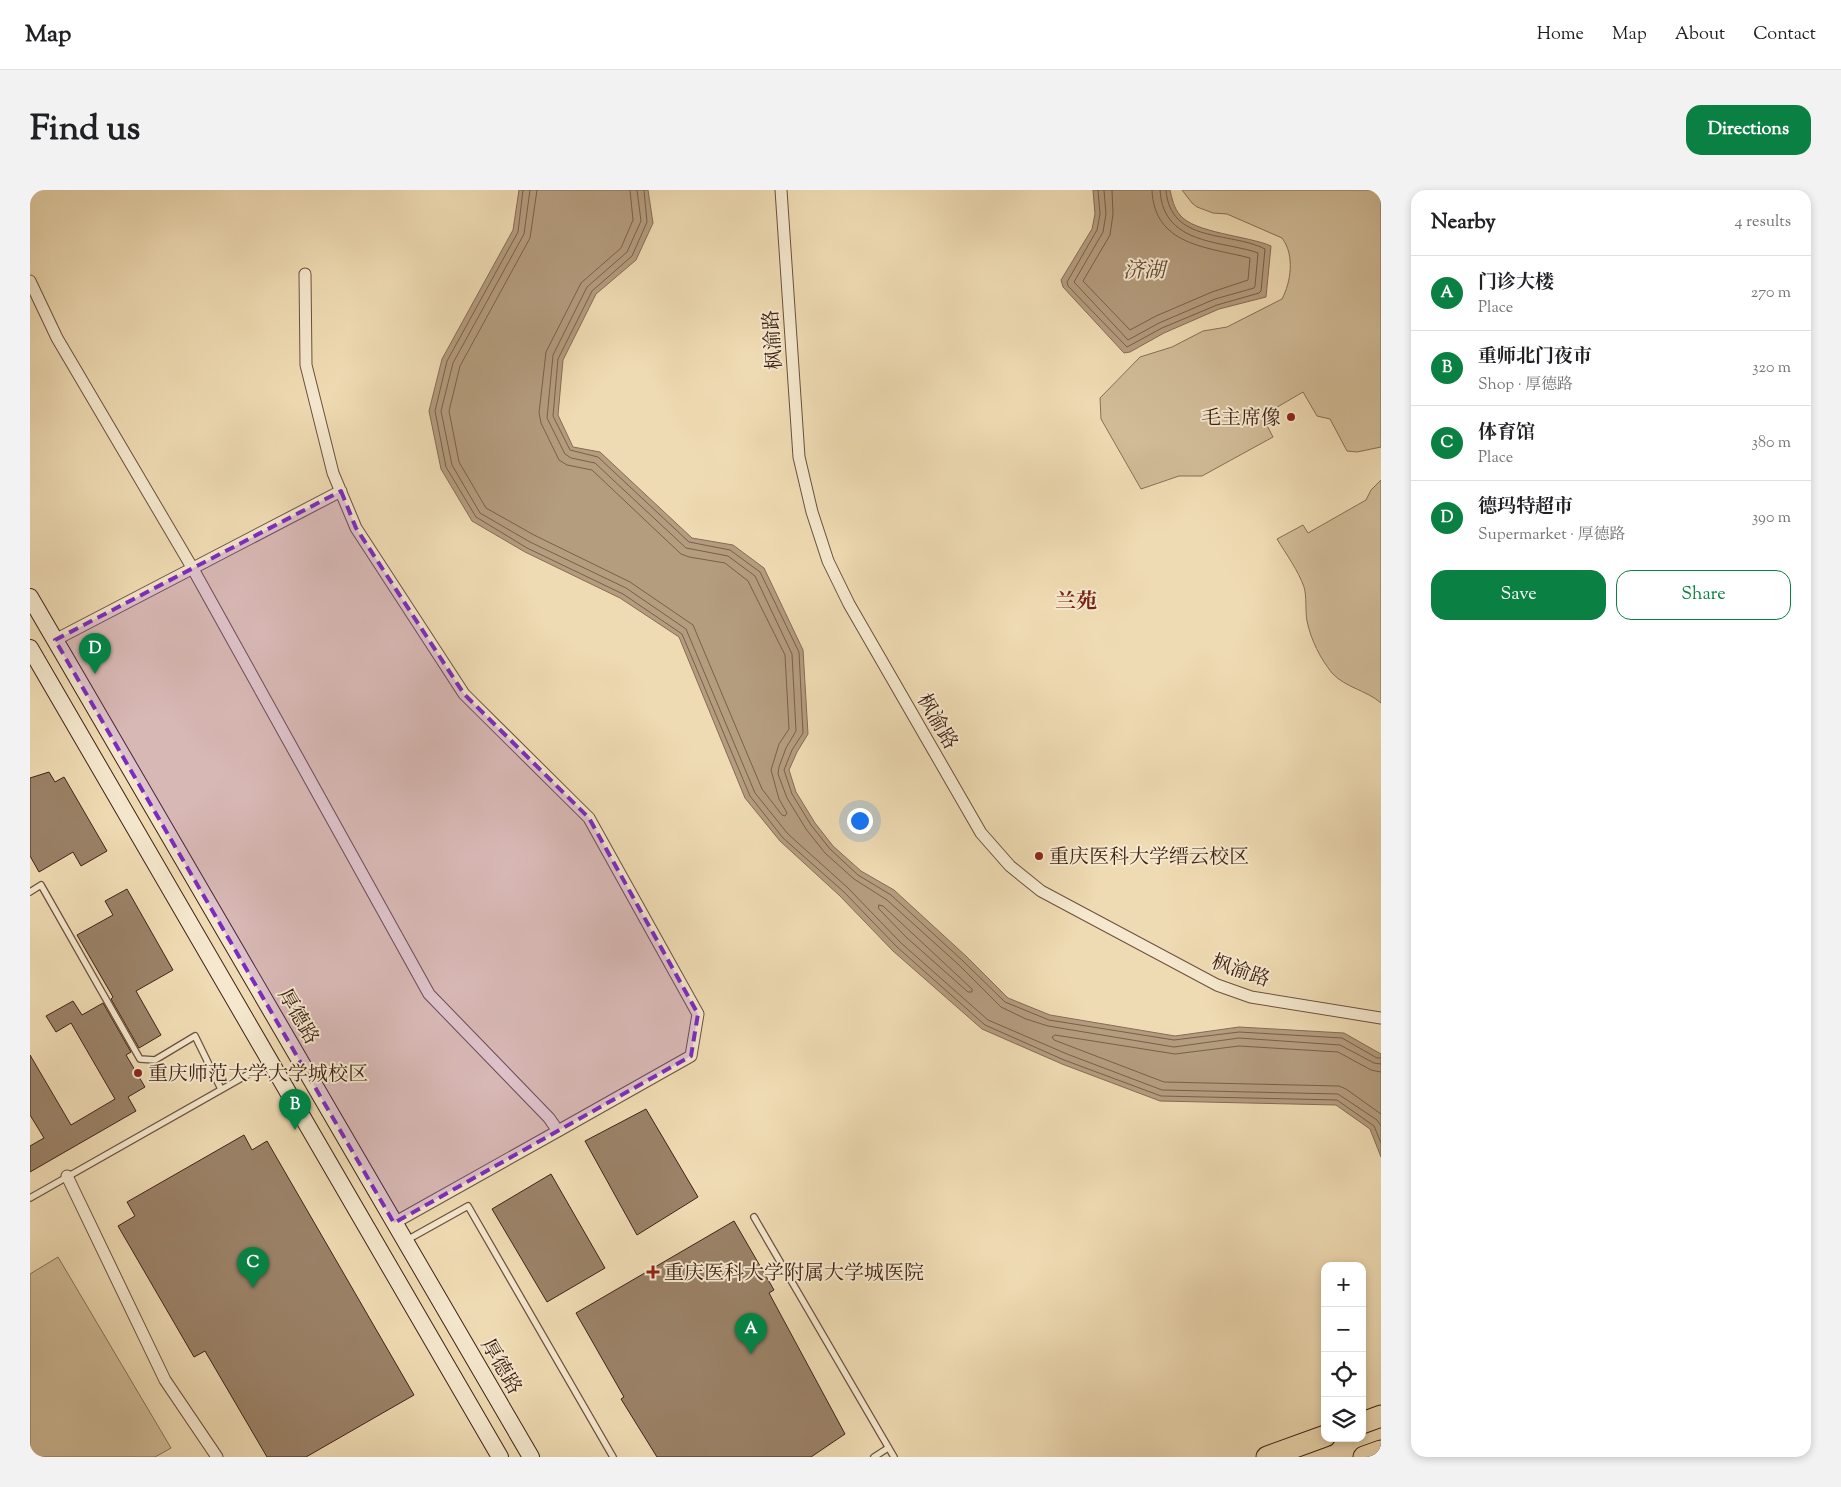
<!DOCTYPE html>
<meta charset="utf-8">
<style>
body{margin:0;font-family:"Sorts Mill Goudy","Noto Serif SC",serif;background:#f2f2f2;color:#202124}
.controls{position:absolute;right:15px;bottom:15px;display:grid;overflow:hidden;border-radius:10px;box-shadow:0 2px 8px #0003}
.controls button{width:45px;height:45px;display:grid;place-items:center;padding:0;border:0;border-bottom:1px solid #e0e0e0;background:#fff;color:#202124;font:25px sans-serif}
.you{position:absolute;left:829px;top:630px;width:18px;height:18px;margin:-12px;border:4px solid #fff;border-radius:50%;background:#1a73e8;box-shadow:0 0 0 8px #1a73e833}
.badge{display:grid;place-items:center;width:32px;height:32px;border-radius:50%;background:#0b8043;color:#fff;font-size:16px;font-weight:700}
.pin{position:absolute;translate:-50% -41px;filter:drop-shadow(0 1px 2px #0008)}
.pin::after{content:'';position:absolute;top:26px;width:18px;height:15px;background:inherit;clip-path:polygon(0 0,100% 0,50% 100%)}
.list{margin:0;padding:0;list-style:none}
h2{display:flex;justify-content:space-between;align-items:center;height:65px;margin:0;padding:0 20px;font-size:21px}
h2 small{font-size:16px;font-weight:400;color:#757577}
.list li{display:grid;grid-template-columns:32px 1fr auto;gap:15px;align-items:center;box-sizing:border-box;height:75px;padding:0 20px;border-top:1px solid #e0e0e0}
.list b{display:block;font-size:19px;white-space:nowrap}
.list p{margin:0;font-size:16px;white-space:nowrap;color:#757577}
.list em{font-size:16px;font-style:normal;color:#757577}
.actions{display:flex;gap:10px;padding:15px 20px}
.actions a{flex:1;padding:11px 0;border:1px solid #0b8043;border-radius:15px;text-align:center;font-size:18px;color:#0b8043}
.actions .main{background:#0b8043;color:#fff}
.icon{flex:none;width:28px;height:28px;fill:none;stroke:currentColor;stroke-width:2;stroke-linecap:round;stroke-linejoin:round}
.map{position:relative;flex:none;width:1351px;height:1267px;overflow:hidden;border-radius:15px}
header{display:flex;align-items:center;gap:30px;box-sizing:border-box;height:70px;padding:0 25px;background:#fff;border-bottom:1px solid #e0e0e0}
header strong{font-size:24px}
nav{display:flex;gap:28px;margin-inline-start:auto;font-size:18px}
.intro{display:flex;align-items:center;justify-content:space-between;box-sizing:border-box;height:120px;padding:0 30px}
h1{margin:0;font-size:35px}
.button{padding:12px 22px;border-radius:15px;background:#0b8043;color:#fff;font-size:18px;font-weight:700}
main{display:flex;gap:30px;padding:0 30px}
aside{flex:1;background:#fff;border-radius:15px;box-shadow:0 2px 8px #0003}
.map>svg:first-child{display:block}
</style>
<header>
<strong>Map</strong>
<nav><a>Home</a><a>Map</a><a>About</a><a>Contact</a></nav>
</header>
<div class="intro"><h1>Find us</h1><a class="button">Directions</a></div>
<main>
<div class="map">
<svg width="1351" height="1267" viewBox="0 0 1351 1267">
<rect width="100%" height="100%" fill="#efdbb3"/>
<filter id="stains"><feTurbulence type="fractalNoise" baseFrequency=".004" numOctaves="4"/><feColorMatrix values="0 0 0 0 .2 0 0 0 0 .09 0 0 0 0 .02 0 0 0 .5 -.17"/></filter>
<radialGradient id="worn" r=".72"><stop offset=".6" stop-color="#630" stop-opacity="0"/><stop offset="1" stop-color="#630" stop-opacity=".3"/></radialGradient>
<path fill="#d1bc98" stroke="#886f57" d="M 1152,0 L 1351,0 L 1351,257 L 1327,262 L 1317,261 L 1300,229 L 1287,226 L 1273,202 L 1232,226 L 1243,247 L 1172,286 L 1149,286 L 1111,299 L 1071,229 L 1070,208 L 1110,167 L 1142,157 L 1173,141 L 1197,137 L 1252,109 C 1261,92 1265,65 1252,48 L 1197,24 L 1183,23 L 1167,17 L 1162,13 Z
M 1351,290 L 1351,513 C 1336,500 1316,498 1302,483 C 1290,468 1281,450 1277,431 C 1275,420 1277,407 1274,397 C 1268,380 1256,364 1247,349 L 1273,335 L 1278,343 L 1336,310 L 1341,300 Z
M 28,1067 L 141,1258 L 125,1267 L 0,1267 L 0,1084 Z"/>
<path fill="#b49c7e" stroke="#866b54" d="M 489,0 L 618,0 L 623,33 L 606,70 L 566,104 L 533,170 L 528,225 L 543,257 L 570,262 L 662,348 L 703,355 L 734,378 L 773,460 L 778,544 L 767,562 L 759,580 L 766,602 L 785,633 L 803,656 L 831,681 L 864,700 L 937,767 L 978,808 L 1020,825 L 1145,846 L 1209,837 L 1314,843 L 1351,864 L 1351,967 L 1340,939 L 1306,915 L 1130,911 L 1032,874 L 952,839 L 863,761 L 810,706 L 750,651 L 715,608 L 649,447 L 590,408 L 495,362 L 442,331 L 411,279 L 399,221 L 412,169 L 483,40 Z
M 1063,0 L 1140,0 C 1142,9 1144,18 1150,25 C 1164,43 1219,46 1241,56 L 1236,107 L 1189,119 L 1134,143 L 1100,162 L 1094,163 L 1033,97 L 1031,90 L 1062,39 L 1065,24 Z"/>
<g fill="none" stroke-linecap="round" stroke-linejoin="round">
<path stroke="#7a5f4a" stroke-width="1" d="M 493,0 L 488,42 L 417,171 L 405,221 L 416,277 L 446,327 L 497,358 L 593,404 L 652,444 L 720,606 L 753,648 L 814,702 L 867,757 L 955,835 L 1034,870 L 1131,906 L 1307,910 L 1344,936 L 1351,953
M 500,0 L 494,44 L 423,173 L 411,221 L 422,275 L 450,323 L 500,352 L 596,398 L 656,439 L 725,603 L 758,644 L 818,698 L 871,753 L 958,830 L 1037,864 L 1132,900 L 1308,904 L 1347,930 L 1351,936
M 507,0 L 500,48 L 430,176 L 419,221 L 429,272 L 456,318 L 504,345 L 600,392 L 663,435 L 732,599 L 752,625 L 755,626 L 757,623 L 749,609 L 741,580 L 749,554 L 759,539 L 755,465 L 718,391 L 695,373 L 659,367 L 651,364 L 562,280 L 537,275 L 529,270 L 511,233 L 509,223 L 516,162 L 551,93 L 591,58 L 603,30 L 600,0
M 607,0 L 611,31 L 597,62 L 557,97 L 523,165 L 517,228 L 535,264 L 541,268 L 565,273 L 656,358 L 698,366 L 725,386 L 762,464 L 766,541 L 756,558 L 749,577 L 748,584 L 757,608 L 776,639 L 795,663 L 824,689 L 857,710 L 929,775 L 971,817 L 996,829 L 1018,836 L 1144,857 L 1209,848 L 1310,855 L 1344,873 L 1351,874
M 614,0 L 617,32 L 602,66 L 562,101 L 528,169 L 523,226 L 540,260 L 568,267 L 659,352 L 700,360 L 730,382 L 769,462 L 773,543 L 762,560 L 754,580 L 762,604 L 781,635 L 800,659 L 828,685 L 861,705 L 933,771 L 975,812 L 1019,830 L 1144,850 L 1209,842 L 1312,848 L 1347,868 L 1351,868
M 1068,0 L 1070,24 L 1067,40 L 1037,92 L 1038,96 L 1097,157 L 1132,138 L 1187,115 L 1229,103 L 1231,101 L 1235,59 C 1200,41 1140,54 1136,0
M 1074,0 L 1076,24 L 1073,42 L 1044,92 L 1098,150 L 1129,133 L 1185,109 L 1224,98 L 1225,96 L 1228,63 C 1221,60 1213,59 1205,57 C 1170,50 1132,44 1130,0
M 1082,0 L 1083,24 L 1080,45 L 1053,91 L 1100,140 L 1126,126 L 1182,102 L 1218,90 L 1220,68 C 1178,57 1124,56 1122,0
M 849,715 L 853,716 L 942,799 L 942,802 L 938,802 L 876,747 L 849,719 Z
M 1351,882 L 1341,880 L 1308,862 L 1209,856 L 1145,864 L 1025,845 L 1022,847 L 1024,850 L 1134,892 L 1309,896 L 1316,899 L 1351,924"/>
</g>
<path fill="#9b8268" stroke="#402216" d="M 19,582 L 25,592 L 34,587 L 77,661 L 51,676 L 43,662 L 9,682 L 0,666 L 0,588 Z
M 97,699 L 143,780 L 106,801 L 131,845 L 109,858 L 81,809 L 83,807 L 47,745 L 83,725 L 75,711 Z
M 43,811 L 52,825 L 73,813 L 101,862 L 96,865 L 115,897 L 98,907 L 106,921 L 0,982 L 0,956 L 14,948 L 0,925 L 0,865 L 41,935 L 85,909 L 41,833 L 26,842 L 16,826 Z
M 616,919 L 668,1007 L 607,1045 L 555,951 Z
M 214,945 L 222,960 L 237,951 L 384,1205 L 276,1267 L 237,1267 L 175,1161 L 164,1167 L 88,1036 L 105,1026 L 97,1012 Z
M 521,984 L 575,1078 L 517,1112 L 462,1019 Z
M 704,1031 L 744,1100 L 739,1103 L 815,1244 L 781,1267 L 627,1267 L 591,1209 L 594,1207 L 546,1123 Z"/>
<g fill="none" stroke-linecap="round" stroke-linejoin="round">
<g stroke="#6c503d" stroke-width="8">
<path id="lane" d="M 0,702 L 11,695 L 110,869 L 125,870 L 165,846 L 191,899
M 0,1008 L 240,872
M 724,1027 L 864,1267
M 377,1050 L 438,1016 L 583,1267
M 844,1267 L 858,1258"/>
</g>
<g stroke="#6c503d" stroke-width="13">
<path id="street" d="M 751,0 L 769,267 L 782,322 L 798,371 L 819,414 L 951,643 L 980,676 L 1011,701 L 1187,795 L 1221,807 L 1351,828
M 0,91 L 27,148 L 163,379 L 399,804 L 519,928 L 528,941 L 661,866 L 668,824 L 559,628 L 434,504 L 326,338 L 303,283 L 276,175 L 275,84
M 25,450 L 311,301
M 37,986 L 135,1190 L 187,1267
M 364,1033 L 528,941"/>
</g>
<g stroke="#402216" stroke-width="18">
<path id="secondary" d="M 0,407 L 501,1267
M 0,458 L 470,1267"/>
</g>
<g stroke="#402216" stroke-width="23">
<path id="highway" d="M 1332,1233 L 1351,1226
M 1237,1267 L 1295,1246
M 1334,1267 L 1351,1261"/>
</g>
<use href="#lane" stroke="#f5e8ce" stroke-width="5.5"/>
<use href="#street" stroke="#f5e8ce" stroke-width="11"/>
<use href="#secondary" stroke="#f5e8ce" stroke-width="16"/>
<use href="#highway" stroke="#efdbb3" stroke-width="21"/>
</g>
<path fill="#7b2cbf" fill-opacity="0.2" stroke="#7b2cbf" stroke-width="4" stroke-dasharray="10 6" stroke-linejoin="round" d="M 311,301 L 326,338 L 434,504 L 559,628 L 668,824 L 661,866 L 364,1033 L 25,450 Z"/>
<g fill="#8f2418" stroke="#f5e8ce" stroke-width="2">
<circle cx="1261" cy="227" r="5"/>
<circle cx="1009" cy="666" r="5"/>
<circle cx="108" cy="883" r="5"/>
<path d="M620.5 1074.5h5v5h5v5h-5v5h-5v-5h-5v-5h5z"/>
</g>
<g text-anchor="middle" stroke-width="4" stroke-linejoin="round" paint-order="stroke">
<g font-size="20" fill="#402216" stroke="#f5e8ce">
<text transform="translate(742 150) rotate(-94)" y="7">枫渝路</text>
<text transform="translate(908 531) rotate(60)" y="7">枫渝路</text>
<text transform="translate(1211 780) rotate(19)" y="7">枫渝路</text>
<text transform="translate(269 826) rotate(60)" y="7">厚德路</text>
<text transform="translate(472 1176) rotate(60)" y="7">厚德路</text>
</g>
<g font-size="20" fill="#402216" stroke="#f5e8ce" text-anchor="start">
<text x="1251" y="234" text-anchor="end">毛主席像</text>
<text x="1019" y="673">重庆医科大学缙云校区</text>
<text x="118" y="890">重庆师范大学大学城校区</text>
<text x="634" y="1089">重庆医科大学附属大学城医院</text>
</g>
<g font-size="21" font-style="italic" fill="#634735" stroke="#f5e8ce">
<text x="1114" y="87">济湖</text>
</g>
<g font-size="21" font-weight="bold" fill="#7a1f14" stroke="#f5e8ce">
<text x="1046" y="418">兰苑</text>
</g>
</g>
<rect width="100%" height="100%" filter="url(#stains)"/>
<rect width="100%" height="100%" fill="url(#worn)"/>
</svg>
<div class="controls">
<button>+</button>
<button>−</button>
<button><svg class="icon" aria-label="locate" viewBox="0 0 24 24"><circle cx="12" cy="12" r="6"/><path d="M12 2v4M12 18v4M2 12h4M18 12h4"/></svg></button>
<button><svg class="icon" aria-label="layers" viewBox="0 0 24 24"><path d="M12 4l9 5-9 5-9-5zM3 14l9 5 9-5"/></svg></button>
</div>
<div class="you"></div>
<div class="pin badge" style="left:721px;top:1164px">A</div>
<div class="pin badge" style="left:265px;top:940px">B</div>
<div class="pin badge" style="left:223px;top:1098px">C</div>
<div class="pin badge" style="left:65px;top:484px">D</div>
</div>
<aside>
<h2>Nearby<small>4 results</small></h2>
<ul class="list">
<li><span class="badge">A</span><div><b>门诊大楼</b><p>Place</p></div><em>270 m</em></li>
<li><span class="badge">B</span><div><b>重师北门夜市</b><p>Shop · 厚德路</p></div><em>320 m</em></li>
<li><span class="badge">C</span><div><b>体育馆</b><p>Place</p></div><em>380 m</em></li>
<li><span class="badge">D</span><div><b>德玛特超市</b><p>Supermarket · 厚德路</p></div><em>390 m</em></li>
</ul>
<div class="actions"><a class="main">Save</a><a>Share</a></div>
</aside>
</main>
